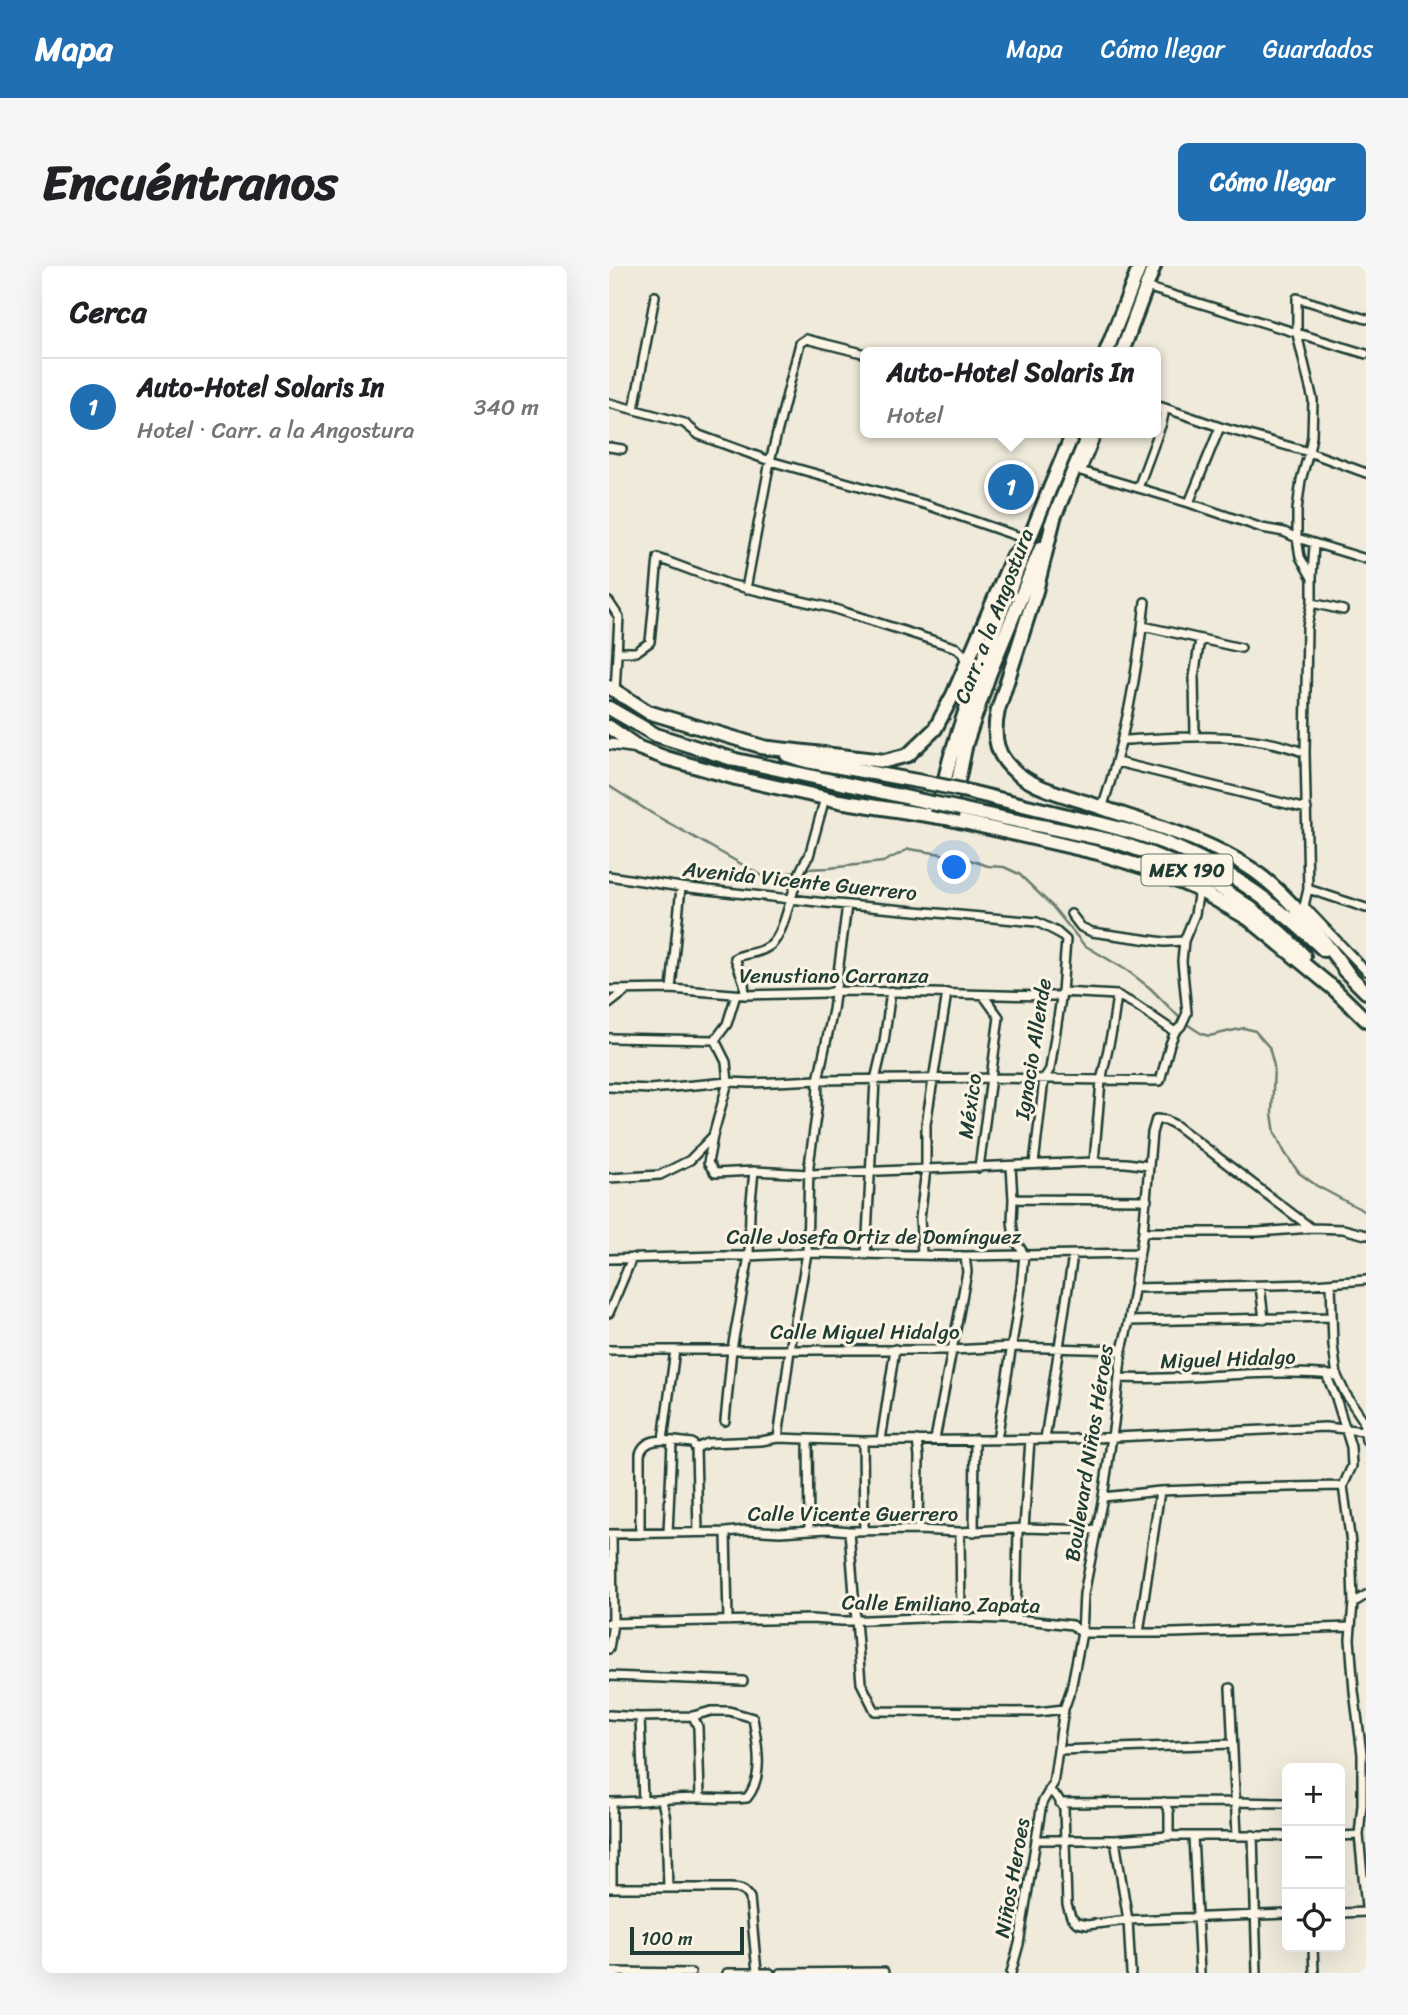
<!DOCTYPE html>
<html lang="es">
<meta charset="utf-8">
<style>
body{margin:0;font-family:Sriracha,sans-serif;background:#f6f6f6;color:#202124}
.controls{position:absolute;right:21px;bottom:21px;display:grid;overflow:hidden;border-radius:10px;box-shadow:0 7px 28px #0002}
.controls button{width:63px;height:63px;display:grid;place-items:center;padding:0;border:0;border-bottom:2px solid #e0e0e0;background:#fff;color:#202124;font:35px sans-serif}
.scale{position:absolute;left:21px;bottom:18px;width:114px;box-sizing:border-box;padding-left:7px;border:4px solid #1f3d34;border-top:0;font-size:19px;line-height:24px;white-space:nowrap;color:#1f3d34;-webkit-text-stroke:5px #fcf5e5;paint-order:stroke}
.you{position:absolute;left:346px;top:602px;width:24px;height:24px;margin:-18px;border:5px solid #fff;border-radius:50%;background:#1a73e8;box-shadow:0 0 0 10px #1a73e833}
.badge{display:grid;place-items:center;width:46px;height:46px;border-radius:50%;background:#1f6fb2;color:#fff;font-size:23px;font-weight:700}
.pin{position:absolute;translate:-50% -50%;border:4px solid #fff;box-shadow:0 2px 7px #0006}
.popup{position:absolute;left:251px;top:81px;width:301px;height:91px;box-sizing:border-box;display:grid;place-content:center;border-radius:10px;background:#fff;filter:drop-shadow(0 2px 5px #0005);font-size:23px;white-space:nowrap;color:#757577}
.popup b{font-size:26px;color:#202124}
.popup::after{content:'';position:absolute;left:50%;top:100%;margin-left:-14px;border:14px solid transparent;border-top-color:#fff}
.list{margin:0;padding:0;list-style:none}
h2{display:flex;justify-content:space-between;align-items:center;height:91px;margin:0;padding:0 28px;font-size:30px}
h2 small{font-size:23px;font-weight:400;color:#757577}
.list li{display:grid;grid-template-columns:46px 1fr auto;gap:21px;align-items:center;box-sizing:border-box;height:98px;padding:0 28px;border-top:2px solid #e0e0e0}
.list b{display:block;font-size:26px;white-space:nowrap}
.list p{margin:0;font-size:23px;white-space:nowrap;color:#757577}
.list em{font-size:23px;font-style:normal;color:#757577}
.icon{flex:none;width:38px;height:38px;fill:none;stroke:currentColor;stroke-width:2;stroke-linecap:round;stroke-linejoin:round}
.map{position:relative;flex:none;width:757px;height:1707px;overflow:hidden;border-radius:10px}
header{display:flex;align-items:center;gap:42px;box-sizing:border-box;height:98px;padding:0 35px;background:#1f6fb2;color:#fff}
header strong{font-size:33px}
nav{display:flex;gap:38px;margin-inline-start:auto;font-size:24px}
.intro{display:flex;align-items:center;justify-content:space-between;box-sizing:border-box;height:168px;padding:0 42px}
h1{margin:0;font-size:49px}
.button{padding:18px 32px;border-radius:10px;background:#1f6fb2;color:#fff;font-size:24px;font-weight:700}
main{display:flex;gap:42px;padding:0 42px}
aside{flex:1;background:#fff;border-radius:10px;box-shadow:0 7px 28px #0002}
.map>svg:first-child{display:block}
</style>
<header>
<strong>Mapa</strong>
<nav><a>Mapa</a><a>Cómo llegar</a><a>Guardados</a></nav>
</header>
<div class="intro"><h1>Encuéntranos</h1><a class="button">Cómo llegar</a></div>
<main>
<aside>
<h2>Cerca<small></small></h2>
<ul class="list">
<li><span class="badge">1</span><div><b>Auto-Hotel Solaris In</b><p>Hotel · Carr. a la Angostura</p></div><em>340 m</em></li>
</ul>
</aside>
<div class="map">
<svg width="757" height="1707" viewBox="0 0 757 1707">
<rect width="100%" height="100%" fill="#efeada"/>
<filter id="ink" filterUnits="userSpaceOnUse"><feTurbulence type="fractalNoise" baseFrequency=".0143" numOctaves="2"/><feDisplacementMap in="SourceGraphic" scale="14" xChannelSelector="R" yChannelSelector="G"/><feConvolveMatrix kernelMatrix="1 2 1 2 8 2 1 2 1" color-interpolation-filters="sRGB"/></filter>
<g filter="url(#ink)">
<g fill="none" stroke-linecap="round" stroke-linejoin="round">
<path stroke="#6c7d71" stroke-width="2.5" d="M 0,520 L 44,548 L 157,612 L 196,603 L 220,602 L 274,596 L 300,583 L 352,591 L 379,600 L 395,601 L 410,608 L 443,640 L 475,679 L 519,705 L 541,722 L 576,757 L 593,768 L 600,770 L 635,762 L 646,765 L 660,781 L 665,800 L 663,848 L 666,867 L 676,887 L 690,907 L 708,920 L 757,946"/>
<g stroke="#1f3d34" stroke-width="12">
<path id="minor" d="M 537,21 C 610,43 683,66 757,88
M 0,137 L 75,157 L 90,169 L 161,195 L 318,239 L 408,270 L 420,270
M 547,139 L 611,161 L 700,186 L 757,207
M 25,143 L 46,30
M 0,181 L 13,183
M 465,203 L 580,237 L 653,262 L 675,266 L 688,272 L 757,293
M 473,204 L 488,167
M 529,222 L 553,157 L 555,148 L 552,141
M 580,237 L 611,161
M 703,311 L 705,278
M 137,323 L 161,195 L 191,77 L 197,73 L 257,88
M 0,336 L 10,351 L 6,426
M 703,337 L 734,344
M 534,360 L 632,382
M 8,386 L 27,386 L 41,376 L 49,292 L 119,318 L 223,342 L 348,382 L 354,388 L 357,398
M 586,470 L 585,411 L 591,373
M 514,474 C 574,471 639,464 696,487
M 508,496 L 698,543
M 493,543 C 516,472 528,410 536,336
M 0,610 L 72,621 L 217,637 L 428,656 L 448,666 L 457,674 L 453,726 L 441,803 L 435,813 L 425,898
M 699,623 L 757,642
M 695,640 L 757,705
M 691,647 L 695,640 L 699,623 L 696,487 L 698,361 L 703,337 L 703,312 L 691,291 L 688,272 L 688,244 L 692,214 L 700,186 L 703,170 L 704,134 L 688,68 L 688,32 L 757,53
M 462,648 L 472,661 L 483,666 L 555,676 L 575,675
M 62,723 L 72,621
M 0,724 L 62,723 L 136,729 L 218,727 L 227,725 C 302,725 376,730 451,730
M 453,726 L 508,729
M 127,729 L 118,758 L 106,774 L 117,796 L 119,816 L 104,870 L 99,897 L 106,907 L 145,905 L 200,908 L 485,896 L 517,897 L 540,900
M 136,729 L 135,717 L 126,692 C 138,686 149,689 162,679 C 178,666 184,608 200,590 L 216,532
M 0,738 L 18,724
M 0,772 L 106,774
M 0,821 L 41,823 L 119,816 L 143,817 L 209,814 L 382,812 L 551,815 L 561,778 L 566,766 L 572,760 L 578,747 L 573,695 L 575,675 L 586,648 L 590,624
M 485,896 L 492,815 L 503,765 L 508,729 L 525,738 L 566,766
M 370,902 L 390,751 L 374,729
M 0,912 L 51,909 L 81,894 L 104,870
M 404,933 L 538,934
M 702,962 L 734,963 L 757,969
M 313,988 L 311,952 L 317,903 L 317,858 L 338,727
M 257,989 L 266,814 L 275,776 L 282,725
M 0,993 L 110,990 L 140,990 L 198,987 L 356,990 L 530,987
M 722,1017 L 724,1079 L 728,1110 L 736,1127 L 754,1154 L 757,1174
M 651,1020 L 655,1053
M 525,1022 L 705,1018 L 757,1014
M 0,1047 L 23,992
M 520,1055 L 723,1051
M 0,1084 L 343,1084 L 403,1081 L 513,1084
M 717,1108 L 727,1132 L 742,1181 L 743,1200 L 734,1220 L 742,1277 L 744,1337 L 741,1373 L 745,1425 L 753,1488 L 753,1538 L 750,1569 L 757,1641
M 511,1112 C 567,1115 623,1106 680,1107 C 696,1107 712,1107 728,1110
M 116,1155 L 123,1083 L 140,990 L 141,945 L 145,905
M 169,1172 L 181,1084 L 198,987 L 200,899 L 208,843 L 209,814 L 224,744 L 238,639
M 326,1173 L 358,1006 L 356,990
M 436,1173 L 464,989
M 54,1174 L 66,1084
M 199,1174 L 200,1264
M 272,1174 L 286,1083
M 308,1174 L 310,1191 L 309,1264
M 388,1174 L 412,1021 L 415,988 L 405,972 L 403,955 L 404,933 L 402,900
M 254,1175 L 255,1265
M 87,1182 L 99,1177 L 152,1175 L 169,1172 L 254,1175 L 464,1173 L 716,1161 L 756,1165
M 494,1231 L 551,1225 L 633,1222 L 734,1220
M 415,1262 L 421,1173
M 240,1265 L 252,1417 L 266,1445 L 429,1446 L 455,1443
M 117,1266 L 119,1355
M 351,1266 L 352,1352
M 365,1266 L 366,1173
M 59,1267 L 63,1176
M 0,1268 L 117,1266 L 137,1264 L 171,1266 L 218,1263 L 240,1265 L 309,1264 L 351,1266 L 415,1262 L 487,1264
M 31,1268 L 31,1188 C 37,1167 66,1176 83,1177 L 87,1182 L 89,1266
M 744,1337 L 757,1329
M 407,1354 L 409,1264
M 0,1357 L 202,1353 L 233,1355 L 339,1351 L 417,1354 L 463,1359 L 473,1367 L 564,1367 L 741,1361
M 530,1367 L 551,1225
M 0,1383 L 4,1357 L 3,1268
M 0,1410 L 134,1415
M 621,1422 L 628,1569
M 0,1449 L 31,1451 L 84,1450 L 102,1445 L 120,1445 L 144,1452 C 148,1477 156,1510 138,1532 C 123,1534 109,1532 94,1532 C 63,1532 31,1536 0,1536
M 84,1450 L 89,1461 L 91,1532
M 31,1451 L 34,1534
M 450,1484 L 623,1478
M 440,1524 L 449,1532 L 455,1543 L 458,1639 L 462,1651 L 468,1657 L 478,1659 L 519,1654 L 678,1648
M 53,1535 L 57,1553 L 59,1622
M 3,1536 L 3,1622
M 555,1536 L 560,1546 L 560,1570
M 451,1537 L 625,1536 L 674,1537
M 644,1569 L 648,1707
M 584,1570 L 591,1707
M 731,1570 L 750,1569
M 428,1574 L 506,1574 L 560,1570 L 678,1570
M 506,1574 L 519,1654 L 522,1707
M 0,1622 L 120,1622 C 131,1622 136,1623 141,1632 L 148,1706
M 731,1647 L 757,1646
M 704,1681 L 705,1707
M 0,1706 L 82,1707
M 118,1707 L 161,1707
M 171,1707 L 275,1706
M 402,1707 L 410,1678 L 433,1537 L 444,1518 L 455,1443 L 462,1423 L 473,1367 L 475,1328 L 494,1231 L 505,1157 L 513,1084 L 520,1055 L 534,966 L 543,867 L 547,853 L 557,854 L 568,860 L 702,962 L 649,966 L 534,966"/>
</g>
<g stroke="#1f3d34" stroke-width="14">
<path id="tertiary" d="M 0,478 L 30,482"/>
</g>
<g stroke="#1f3d34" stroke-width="18">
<path id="primary" d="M 497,86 L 531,0
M 513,86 L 545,0
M 445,252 L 427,325 L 389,444 C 385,462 385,481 396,495 C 414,519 448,527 476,536 C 532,556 594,570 644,604 C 683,632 713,672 741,710
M 442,259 L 480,167
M 0,421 L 39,446 L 158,482
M 0,442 L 47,469 L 127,494 L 323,537
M 0,461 L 30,482 L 57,492 L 127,512 L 230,535 L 337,552 L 489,587 L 537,602 L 590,624 L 640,653 L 725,723
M 152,481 L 276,495 L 299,489 L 326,463 L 344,429 L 403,292 L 408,286
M 178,489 L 198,495 L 319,517
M 353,524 C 390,533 426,542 463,551 C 499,559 536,568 570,583 C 626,607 671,642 715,684
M 352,543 C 387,551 422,558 457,565 C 476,570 496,572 514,578 C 582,600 647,637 695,690
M 328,548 C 333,528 337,506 343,486 C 377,378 420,271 464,167
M 338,548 L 350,511 L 357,477 L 380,409 L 432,282
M 735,704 L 757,726
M 721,719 L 757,754"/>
</g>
<use href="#minor" stroke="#fcf5e5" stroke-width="7"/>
<use href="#tertiary" stroke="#fcf5e5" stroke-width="9"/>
<use href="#primary" stroke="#fcf5e5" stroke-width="12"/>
<g stroke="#1f3d34" stroke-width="18" stroke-linecap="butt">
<path id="primary-bridge" d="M 319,517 L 353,524
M 323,537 L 352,543"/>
</g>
<use href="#primary-bridge" stroke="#fcf5e5" stroke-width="12"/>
</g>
</g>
<g text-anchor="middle" stroke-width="6" stroke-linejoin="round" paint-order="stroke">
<rect fill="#fcf5e5" stroke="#617469" stroke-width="2" x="532.5" y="588.5" width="91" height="31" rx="5"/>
<g font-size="19" font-weight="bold" fill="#1f3d34">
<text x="578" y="611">MEX 190</text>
</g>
<g font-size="21" fill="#1f3d34" stroke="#fcf5e5">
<text transform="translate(385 350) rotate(-69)" y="7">Carr. a la Angostura</text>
<text transform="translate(191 615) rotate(6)" y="7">Avenida Vicente Guerrero</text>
<text x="225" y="717">Venustiano Carranza</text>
<text transform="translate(424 783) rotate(-81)" y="7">Ignacio Allende</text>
<text transform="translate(361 840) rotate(-82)" y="7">México</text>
<text x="265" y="978">Calle Josefa Ortiz de Domínguez</text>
<text x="256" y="1073">Calle Miguel Hidalgo</text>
<text transform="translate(619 1093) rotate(-2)" y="7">Miguel Hidalgo</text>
<text transform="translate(480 1187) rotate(-81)" y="7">Boulevard Niños Héroes</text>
<text x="244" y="1255">Calle Vicente Guerrero</text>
<text transform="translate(332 1338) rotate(1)" y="7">Calle Emiliano Zapata</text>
<text transform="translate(403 1612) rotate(-80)" y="7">Niños Heroes</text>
</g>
</g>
</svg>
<div class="controls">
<button>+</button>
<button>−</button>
<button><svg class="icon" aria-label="locate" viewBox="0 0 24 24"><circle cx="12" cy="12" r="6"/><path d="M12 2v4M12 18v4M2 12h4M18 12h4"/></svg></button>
</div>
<div class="scale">100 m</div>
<div class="you"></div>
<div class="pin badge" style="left:402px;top:221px">1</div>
<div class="popup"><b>Auto-Hotel Solaris In</b>Hotel</div>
</div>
</main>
